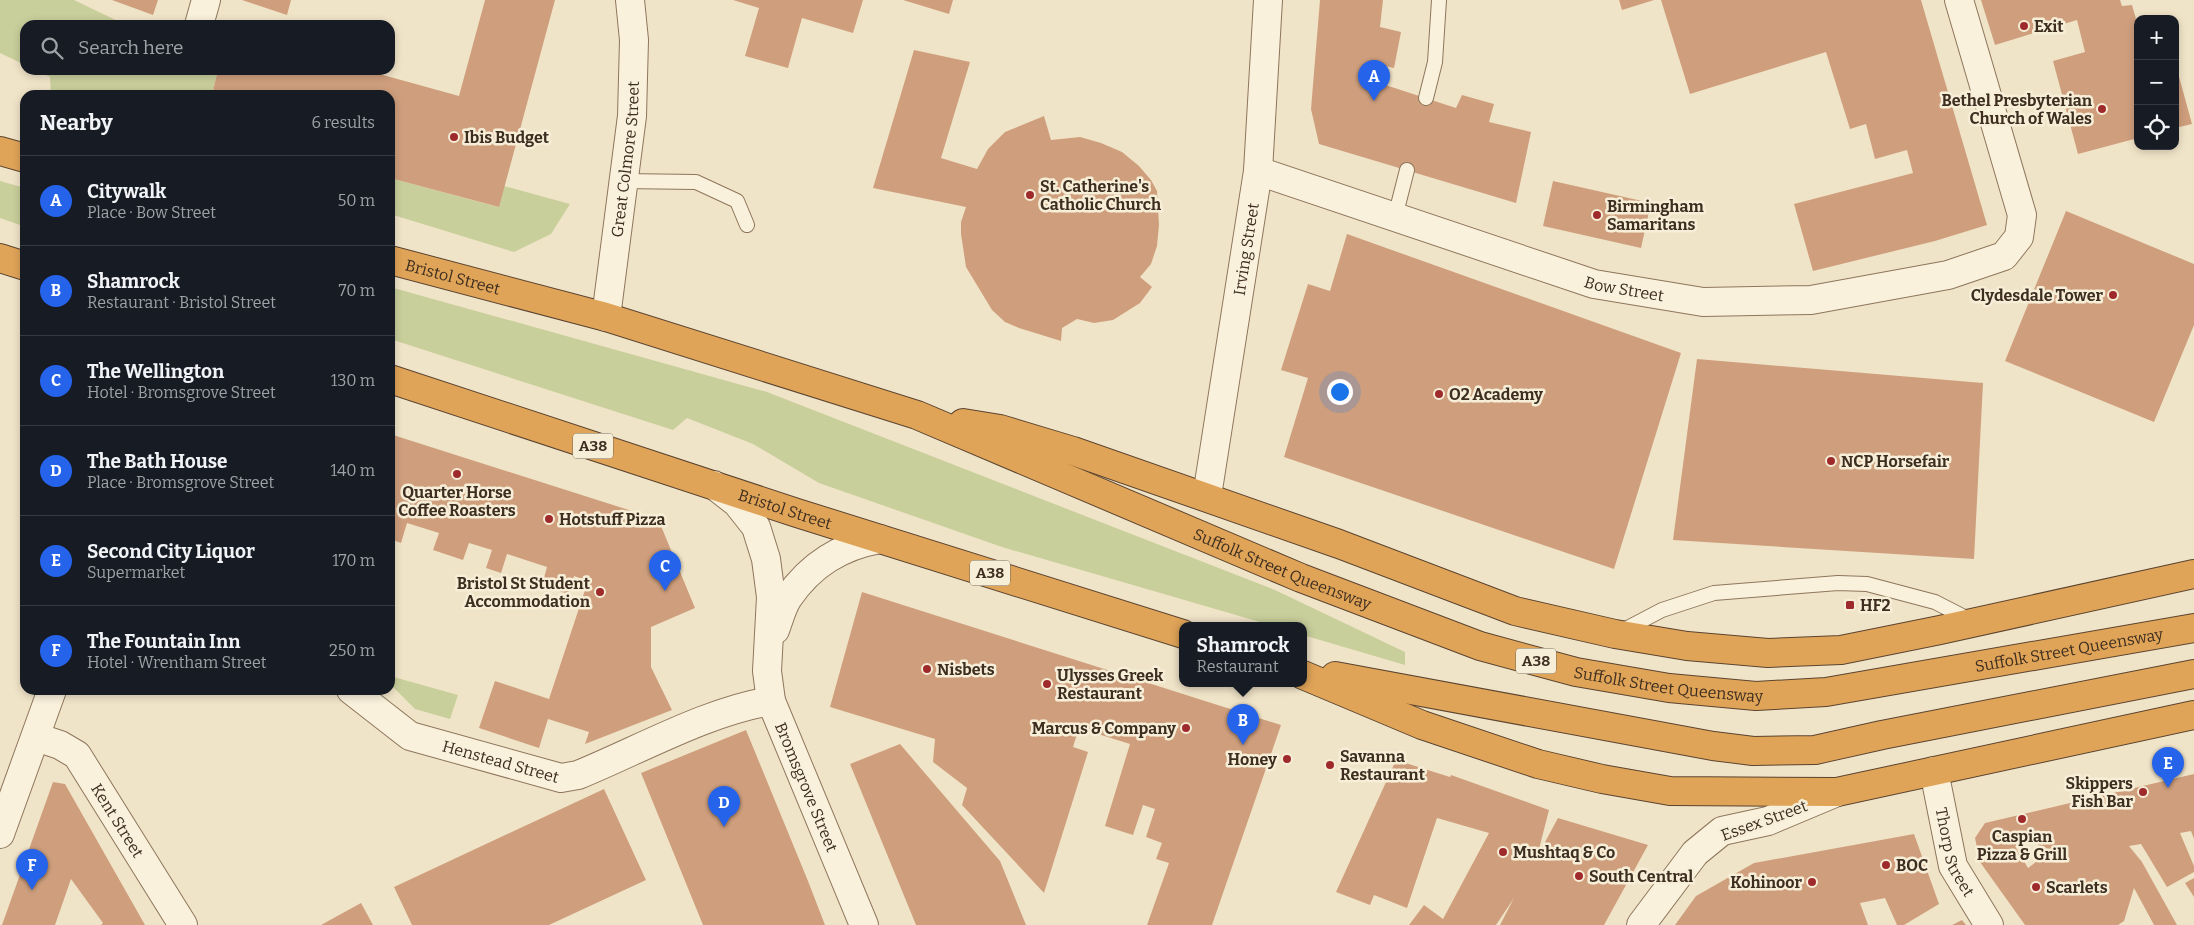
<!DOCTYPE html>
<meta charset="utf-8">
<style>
body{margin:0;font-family:Bitter,serif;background:#20242c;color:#f1f3f6}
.controls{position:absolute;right:15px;top:15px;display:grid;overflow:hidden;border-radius:10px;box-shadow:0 2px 8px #0003}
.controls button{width:45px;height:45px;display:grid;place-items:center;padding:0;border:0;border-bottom:1px solid #363941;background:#171b24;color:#f1f3f6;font:25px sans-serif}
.you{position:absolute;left:1339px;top:391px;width:18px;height:18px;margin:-12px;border:4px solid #fff;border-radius:50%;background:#1a73e8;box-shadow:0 0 0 8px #1a73e833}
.badge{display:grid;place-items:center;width:32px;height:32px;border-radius:50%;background:#2563eb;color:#fff;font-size:16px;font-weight:700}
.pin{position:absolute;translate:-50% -41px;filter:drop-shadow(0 1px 2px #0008)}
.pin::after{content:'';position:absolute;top:26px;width:18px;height:15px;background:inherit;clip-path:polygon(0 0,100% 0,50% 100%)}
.popup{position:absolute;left:1179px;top:622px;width:128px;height:65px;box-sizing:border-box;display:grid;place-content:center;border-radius:10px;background:#171b24;filter:drop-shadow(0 1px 4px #0005);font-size:16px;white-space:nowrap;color:#9ea1a6}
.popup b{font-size:19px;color:#f1f3f6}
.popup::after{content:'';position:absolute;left:50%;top:100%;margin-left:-10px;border:10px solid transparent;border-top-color:#171b24}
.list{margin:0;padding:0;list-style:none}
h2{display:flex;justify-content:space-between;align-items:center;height:65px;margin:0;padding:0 20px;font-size:21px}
h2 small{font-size:16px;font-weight:400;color:#9ea1a6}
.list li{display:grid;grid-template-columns:32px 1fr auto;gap:15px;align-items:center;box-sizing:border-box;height:90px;padding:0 20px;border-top:1px solid #363941}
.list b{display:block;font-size:19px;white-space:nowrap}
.list p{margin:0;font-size:16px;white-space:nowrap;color:#9ea1a6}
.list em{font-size:16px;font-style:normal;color:#9ea1a6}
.icon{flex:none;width:28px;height:28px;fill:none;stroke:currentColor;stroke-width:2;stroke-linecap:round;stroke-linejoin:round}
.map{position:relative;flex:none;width:2194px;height:925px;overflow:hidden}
.search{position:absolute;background:#171b24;box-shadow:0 2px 8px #0003;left:20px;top:20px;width:375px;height:55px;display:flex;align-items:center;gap:12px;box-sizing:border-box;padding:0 18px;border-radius:15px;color:#9ea1a6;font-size:19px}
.panel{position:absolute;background:#171b24;box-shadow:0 2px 8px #0003;left:20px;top:90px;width:375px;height:605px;border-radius:15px}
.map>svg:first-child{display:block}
</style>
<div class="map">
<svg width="2194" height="925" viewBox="0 0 2194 925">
<rect width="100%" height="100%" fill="#f0e4c8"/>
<path fill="#c9cf9b" d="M 0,0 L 74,0 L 126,25 L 25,25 L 25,65 L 0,53 Z
M 35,70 L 218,70 L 212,95 L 51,95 L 50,77 Z
M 390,178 L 498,207 L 504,186 L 570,204 L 551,234 L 514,252 L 390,214 Z
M 0,181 L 25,188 L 25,209 L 20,225 L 0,218 Z
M 390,287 L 767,392 L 1275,590 L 1405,652 L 1405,665 L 1303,635 L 1303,626 L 1274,626 L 1002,547 L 819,483 L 753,444 L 687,418 L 673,430 L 390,339 Z
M 390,676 L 458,695 L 450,719 L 415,709 L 390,684 Z"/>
<path fill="#cf9f7d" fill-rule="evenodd" d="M 112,0 L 158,0 L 153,15 Z
M 242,0 L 291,0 L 287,15 Z
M 485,0 L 555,0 L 499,207 L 390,178 L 390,95 L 212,95 L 218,70 L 365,70 L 459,96 Z
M 733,0 L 863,0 L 853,33 L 802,18 L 788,68 L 745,56 L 759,8 Z
M 903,0 L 953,0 L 949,14 Z
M 1320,0 L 1383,0 L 1380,27 L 1401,32 L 1394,68 L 1368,62 L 1364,78 L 1456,108 L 1462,95 L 1494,104 L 1489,122 L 1531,132 L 1516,203 L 1319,144 L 1311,109 Z
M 1619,0 L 1654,0 L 1622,10 Z
M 1661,0 L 1921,0 L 1987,225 L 1935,241 L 1813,271 L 1794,204 L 1913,173 L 1907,150 L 1875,159 L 1866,124 L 1850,129 L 1826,52 L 1690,94 Z
M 1981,0 L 2120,0 L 2122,6 L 2132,5 L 2138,26 L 2138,138 L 2078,154 L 2053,61 L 2085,52 L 2077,20 L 1995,45 Z
M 914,50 L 970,62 L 941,158 L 977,169 L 988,149 L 1005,132 L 1044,116 L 1051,140 L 1080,137 L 1101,143 L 1122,152 L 1139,166 L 1151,180 L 1157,191 L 1159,225 L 1157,246 L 1151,264 L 1140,277 L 1152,287 L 1140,303 L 1113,320 L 1094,323 L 1077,319 L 1062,328 L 1061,341 L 1019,328 L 1005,322 L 992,310 L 966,267 L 961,234 L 961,222 L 966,207 L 873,188 Z
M 2175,62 L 2192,124 L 2175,128 Z
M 1553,181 L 1651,203 L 1641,248 L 1543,226 Z
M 2066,211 L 2194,264 L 2194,325 L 2154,422 L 2005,361 Z
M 1347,234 L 1681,353 L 1614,569 L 1284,457 L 1308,378 L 1281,370 L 1308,284 L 1330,291 Z
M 1697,359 L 1983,383 L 1974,559 L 1673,540 Z
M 390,434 L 654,518 L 661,526 L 695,608 L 651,627 L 651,667 L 672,710 L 585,744 L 589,732 L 548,719 L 539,748 L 479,728 L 495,681 L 549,699 L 588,581 L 574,576 L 568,594 L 542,585 L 547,567 L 507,554 L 501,573 L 486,568 L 492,550 L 469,543 L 463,560 L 433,550 L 439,533 L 407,523 L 401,543 L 390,539 Z
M 862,592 L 1281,725 L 1212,925 L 1147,925 L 1169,863 L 1156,859 L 1162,843 L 1146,837 L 1155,809 L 1143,805 L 1133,835 L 1105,826 L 1130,744 L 1079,728 L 1073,747 L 1088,752 L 1044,893 L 962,805 L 967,788 L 933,762 L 935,739 L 830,707 Z
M 746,730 L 808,881 L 825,925 L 703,925 L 641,773 Z
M 900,744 L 1000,861 L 1026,925 L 916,925 L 850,764 Z
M 1396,760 L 1450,777 L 1451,775 L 1549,810 L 1537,857 L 1558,818 L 1648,845 L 1604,925 L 1500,925 L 1514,898 L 1496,925 L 1409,925 L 1424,905 L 1443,919 L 1489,833 L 1437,818 L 1407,908 L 1374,895 L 1370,905 L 1336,892 Z
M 2194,774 L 2194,839 L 2191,831 L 2180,833 L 2194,866 L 2194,872 L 2167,887 L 2141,844 L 2129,846 L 2142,862 L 2177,925 L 2154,925 L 2134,888 L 2124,921 L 2118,925 L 2025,925 L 1980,862 L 1975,838 L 1985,823 ZM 2035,840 L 2045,855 L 2028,868 L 2015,846 Z
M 53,782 L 65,784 L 145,925 L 101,925 L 103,923 L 71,879 L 55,925 L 2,925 Z
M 604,789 L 646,880 L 549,925 L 412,925 L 394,887 Z
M 1914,834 L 1939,904 L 1904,925 L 1897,925 L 1885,898 L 1860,903 L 1868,925 L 1675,925 L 1696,896 L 1754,863 Z
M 2194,878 L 2194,897 L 2185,883 Z
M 361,903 L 373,925 L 321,925 Z
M 1962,920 L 1966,925 L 1952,925 Z"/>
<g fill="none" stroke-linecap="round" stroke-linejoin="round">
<g stroke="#8d765c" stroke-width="16">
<path id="lane" d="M 1426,98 L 1435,62 L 1439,0
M 622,181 L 696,182 L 737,201 L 747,225
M 1395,217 L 1407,170
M 1620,632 L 1662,610 L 1714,593 L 1838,583 L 1867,584 L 1935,602 L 1970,620"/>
</g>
<g stroke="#8d765c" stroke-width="30">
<g id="street">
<path d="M 199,25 L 206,0"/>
<path id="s1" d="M 1258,171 L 1594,284 L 1703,302 L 1811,300 L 1948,275 L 2004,256 L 2019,237 L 2022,215 L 1959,0"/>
<path id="s2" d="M 606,317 L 632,116 L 634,40 L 630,0"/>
<path id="s3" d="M 714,485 L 737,503 L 756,527 L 766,559 L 771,597 L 767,671 L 771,701 L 864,925"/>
<path id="s4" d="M 1207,496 L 1258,171 L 1268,0"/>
<path d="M 775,630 C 779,620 782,607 788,598 C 811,564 841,546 880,539"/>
<path id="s5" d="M 351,690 L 410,736 L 561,778 L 578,775 C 637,751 710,710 771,701"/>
<path id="s6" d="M 36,737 L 60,745 L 77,755 L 183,925"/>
<path id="s7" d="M 1934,771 L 1953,866 L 1989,925"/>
<path d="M 0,834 L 52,690"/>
<path d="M 1641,925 L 1695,853 L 1722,831 L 1768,821 L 1837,792"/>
</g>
</g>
<g stroke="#5b4430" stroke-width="30">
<g id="highway">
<path d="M 0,151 L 25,158"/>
<path d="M 0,258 L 25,266"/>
<path id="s8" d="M 390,260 L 606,317 L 917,415 L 1301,578 L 1480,646 L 1576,672 L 1669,688 L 1756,696 L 1826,692 L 2194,628"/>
<path id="s9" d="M 390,379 L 797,513 L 1183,634"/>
<path d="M 963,423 L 1000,429 L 1073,451 L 1339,544 L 1515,611 L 1615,634 L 1687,646 L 1768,653 L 1841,650 L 1940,630 L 2194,574"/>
<path d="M 1303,675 L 1422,725 L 1538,764 L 1602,779 L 1670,791 L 1837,792 L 2194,715"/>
<path d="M 1335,676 L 1713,746 L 1753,751 L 1815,750 L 1882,735 L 2194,674"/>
</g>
</g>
<use href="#lane" stroke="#faf1dc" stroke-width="14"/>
<use href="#street" stroke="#faf1dc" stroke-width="28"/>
<use href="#highway" stroke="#e0a458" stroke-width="28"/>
</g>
<g fill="#9e2a2b" stroke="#f7eed8" stroke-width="2">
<circle cx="2024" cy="26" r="5"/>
<circle cx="2102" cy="109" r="5"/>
<circle cx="454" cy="137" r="5"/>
<circle cx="1030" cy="195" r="5"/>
<circle cx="1597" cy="215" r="5"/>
<circle cx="2113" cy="295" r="5"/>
<circle cx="1439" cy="394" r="5"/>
<circle cx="1831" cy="461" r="5"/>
<circle cx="457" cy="474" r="5"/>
<circle cx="549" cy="519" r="5"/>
<circle cx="600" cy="592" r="5"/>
<rect x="1845" y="600" width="10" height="10" rx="2.5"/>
<circle cx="927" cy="669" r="5"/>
<circle cx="1047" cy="684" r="5"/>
<circle cx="1186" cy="728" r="5"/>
<circle cx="1287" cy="759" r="5"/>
<circle cx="1330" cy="765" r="5"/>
<circle cx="2143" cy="792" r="5"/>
<circle cx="2022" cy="819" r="5"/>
<circle cx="1503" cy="852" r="5"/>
<circle cx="1886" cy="865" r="5"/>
<circle cx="1579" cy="876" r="5"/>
<circle cx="1812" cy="882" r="5"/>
<circle cx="2036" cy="887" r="5"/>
</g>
<g text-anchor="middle" stroke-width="5" stroke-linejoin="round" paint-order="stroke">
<g fill="#f7eed8" stroke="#756857" stroke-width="1">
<rect x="573" y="433.5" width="40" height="25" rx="4"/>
<rect x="970" y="560.5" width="40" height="25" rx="4"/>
<rect x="1516" y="648.5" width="40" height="25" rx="4"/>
</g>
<g font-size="15" font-weight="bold" fill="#3d2e20">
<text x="593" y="451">A38</text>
<text x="990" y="578">A38</text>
<text x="1536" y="666">A38</text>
</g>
<g font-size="16" font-weight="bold" fill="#3d2e20" stroke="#f7eed8" text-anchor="start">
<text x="2034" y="32">Exit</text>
<text x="2092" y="106" text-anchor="end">Bethel Presbyterian<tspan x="2092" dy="18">Church of Wales</tspan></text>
<text x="464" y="143">Ibis Budget</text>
<text x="1040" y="192">St. Catherine's<tspan x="1040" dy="18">Catholic Church</tspan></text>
<text x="1607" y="212">Birmingham<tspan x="1607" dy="18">Samaritans</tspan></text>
<text x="2103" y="301" text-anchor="end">Clydesdale Tower</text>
<text x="1449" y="400">O2 Academy</text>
<text x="1841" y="467">NCP Horsefair</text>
<text x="457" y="498" text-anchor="middle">Quarter Horse<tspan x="457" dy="18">Coffee Roasters</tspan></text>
<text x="559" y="525">Hotstuff Pizza</text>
<text x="590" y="589" text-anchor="end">Bristol St Student<tspan x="590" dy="18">Accommodation</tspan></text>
<text x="1860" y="611">HF2</text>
<text x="937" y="675">Nisbets</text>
<text x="1057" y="681">Ulysses Greek<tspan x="1057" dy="18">Restaurant</tspan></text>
<text x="1176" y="734" text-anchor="end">Marcus &amp; Company</text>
<text x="1340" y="762">Savanna<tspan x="1340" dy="18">Restaurant</tspan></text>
<text x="1277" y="765" text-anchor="end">Honey</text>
<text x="2133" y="789" text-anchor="end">Skippers<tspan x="2133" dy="18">Fish Bar</tspan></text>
<text x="2022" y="842" text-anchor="middle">Caspian<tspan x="2022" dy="18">Pizza &amp; Grill</tspan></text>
<text x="1513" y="858">Mushtaq &amp; Co</text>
<text x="1896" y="871">BOC</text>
<text x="1589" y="882">South Central</text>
<text x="1802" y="888" text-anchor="end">Kohinoor</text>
<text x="2046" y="893">Scarlets</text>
</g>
<g font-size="16" fill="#3d2e20" stroke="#f7eed8">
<text dy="6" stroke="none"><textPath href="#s2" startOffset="159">Great Colmore Street</textPath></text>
<text dy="6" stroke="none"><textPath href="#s4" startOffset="250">Irving Street</textPath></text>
<text dy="6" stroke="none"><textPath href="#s8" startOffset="65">Bristol Street</textPath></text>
<text dy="6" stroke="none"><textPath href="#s1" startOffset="385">Bow Street</textPath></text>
<text dy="6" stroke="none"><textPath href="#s9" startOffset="416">Bristol Street</textPath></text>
<text dy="6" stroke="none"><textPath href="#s8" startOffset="946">Suffolk Street Queensway</textPath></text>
<text dy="6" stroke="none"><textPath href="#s8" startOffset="1756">Suffolk Street Queensway</textPath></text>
<text dy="6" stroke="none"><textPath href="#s8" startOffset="1351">Suffolk Street Queensway</textPath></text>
<text dy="6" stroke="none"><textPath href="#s5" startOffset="169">Henstead Street</textPath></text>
<text dy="6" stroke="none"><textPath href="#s3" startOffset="329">Bromsgrove Street</textPath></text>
<text transform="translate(1764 820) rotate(-20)" y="6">Essex Street</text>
<text dy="6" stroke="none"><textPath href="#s6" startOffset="122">Kent Street</textPath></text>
<text dy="6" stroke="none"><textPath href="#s7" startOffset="84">Thorp Street</textPath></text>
</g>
</g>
</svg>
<div class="controls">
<button>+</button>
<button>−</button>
<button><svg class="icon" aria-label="locate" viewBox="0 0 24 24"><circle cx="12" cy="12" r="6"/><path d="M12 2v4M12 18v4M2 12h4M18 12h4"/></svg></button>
</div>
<div class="you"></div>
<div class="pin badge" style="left:1374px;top:101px">A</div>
<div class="pin badge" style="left:1243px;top:745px">B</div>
<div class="popup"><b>Shamrock</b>Restaurant</div>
<div class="pin badge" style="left:665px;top:591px">C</div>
<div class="pin badge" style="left:724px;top:827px">D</div>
<div class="pin badge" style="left:2168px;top:788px">E</div>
<div class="pin badge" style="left:32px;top:890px">F</div>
<div class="search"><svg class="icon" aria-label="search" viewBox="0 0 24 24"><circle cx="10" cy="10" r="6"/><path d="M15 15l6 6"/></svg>Search here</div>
<section class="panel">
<h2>Nearby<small>6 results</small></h2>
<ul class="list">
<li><span class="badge">A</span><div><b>Citywalk</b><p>Place · Bow Street</p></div><em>50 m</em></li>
<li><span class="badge">B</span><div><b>Shamrock</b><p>Restaurant · Bristol Street</p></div><em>70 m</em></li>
<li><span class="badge">C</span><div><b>The Wellington</b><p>Hotel · Bromsgrove Street</p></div><em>130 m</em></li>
<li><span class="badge">D</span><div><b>The Bath House</b><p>Place · Bromsgrove Street</p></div><em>140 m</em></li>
<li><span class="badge">E</span><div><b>Second City Liquor</b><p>Supermarket</p></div><em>170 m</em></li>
<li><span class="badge">F</span><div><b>The Fountain Inn</b><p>Hotel · Wrentham Street</p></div><em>250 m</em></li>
</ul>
</section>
</div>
